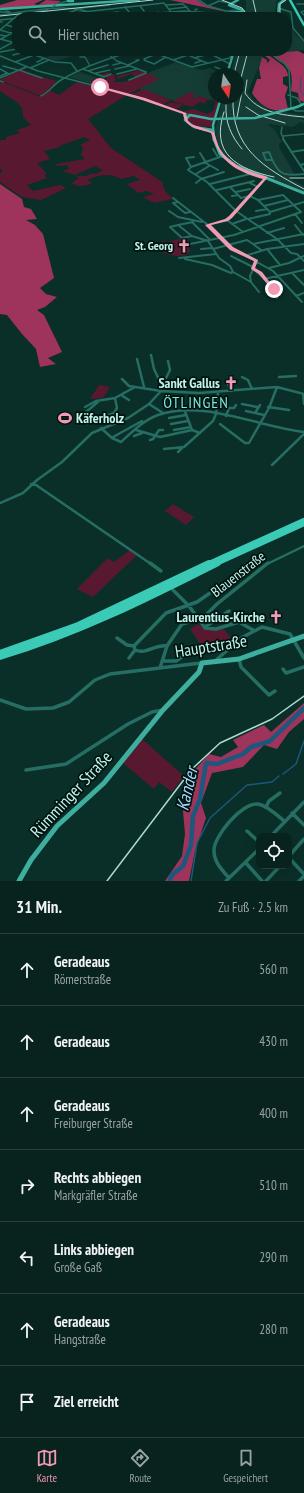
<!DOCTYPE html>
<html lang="de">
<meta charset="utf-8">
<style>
body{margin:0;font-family:"PT Sans Narrow",sans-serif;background:#162f2b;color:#f1f3f6}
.controls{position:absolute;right:12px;bottom:12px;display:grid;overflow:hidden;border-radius:8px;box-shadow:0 4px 16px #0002}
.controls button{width:36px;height:36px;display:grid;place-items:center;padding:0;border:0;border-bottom:1px solid #293f3c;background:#08221e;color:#f1f3f6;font:20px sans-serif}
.compass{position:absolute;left:208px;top:68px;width:36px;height:36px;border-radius:50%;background:#08221e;box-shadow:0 4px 16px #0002;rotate:167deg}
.stop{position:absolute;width:12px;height:12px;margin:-9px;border:3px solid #f19ab3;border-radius:50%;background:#fff}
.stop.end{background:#f19ab3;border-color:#fff;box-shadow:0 1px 4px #0008}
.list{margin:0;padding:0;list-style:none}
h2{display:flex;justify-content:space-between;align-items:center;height:52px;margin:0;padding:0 16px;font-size:17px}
h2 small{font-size:13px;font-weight:400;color:#98a4a4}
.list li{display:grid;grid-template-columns:26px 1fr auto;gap:12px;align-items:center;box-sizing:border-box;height:72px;padding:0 16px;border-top:1px solid #293f3c}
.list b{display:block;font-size:15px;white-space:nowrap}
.list p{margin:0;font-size:13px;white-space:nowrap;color:#98a4a4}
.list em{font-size:13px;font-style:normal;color:#98a4a4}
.icon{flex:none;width:22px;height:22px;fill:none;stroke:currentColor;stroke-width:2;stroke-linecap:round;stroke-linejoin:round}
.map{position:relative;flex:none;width:304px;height:881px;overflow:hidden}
.search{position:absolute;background:#08221e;box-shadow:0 4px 16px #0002;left:12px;right:12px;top:12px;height:44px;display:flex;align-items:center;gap:10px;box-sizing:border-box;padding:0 14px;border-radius:16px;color:#98a4a4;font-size:15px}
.sheet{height:556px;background:#08221e}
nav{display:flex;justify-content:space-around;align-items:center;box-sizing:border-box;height:56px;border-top:1px solid #293f3c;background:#08221e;font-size:11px;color:#98a4a4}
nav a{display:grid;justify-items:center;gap:2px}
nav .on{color:#f19ab3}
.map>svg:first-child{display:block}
</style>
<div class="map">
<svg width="304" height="881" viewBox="0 0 304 881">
<rect width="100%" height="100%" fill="#0a2e28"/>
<path fill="#153d36" d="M 246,0 L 277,0 L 274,17 L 248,17 L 244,10 L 233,3 L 246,10 Z
M 287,25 L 290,25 L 296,35 L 304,42 L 304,50 L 285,52 L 278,51 L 287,51 Z
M 53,51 L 89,51 L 56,61 L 47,58 L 52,54 Z
M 236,51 L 265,51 L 248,92 L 254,101 L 271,110 L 304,115 L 304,118 L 298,118 L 304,120 L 304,123 L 300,122 L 293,127 L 267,124 L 274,129 L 282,142 L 279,144 L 279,147 L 294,173 L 290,177 L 304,178 L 291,179 L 304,186 L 304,192 L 278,181 L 257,176 L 242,170 L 224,155 L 218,146 L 215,131 L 223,98 L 238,98 L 238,74 L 230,74 Z
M 176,62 L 190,67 L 202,70 L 210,68 L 218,72 L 209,74 L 214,76 L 214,95 L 211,96 L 215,99 L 209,100 L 200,96 L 184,104 L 141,90 L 125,82 Z
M 80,72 L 97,78 L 90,81 L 95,83 L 93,84 L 69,77 Z"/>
<path fill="#581830" d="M 26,67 L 28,68 L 21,71 L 57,81 L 41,96 L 0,80 Z
M 141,70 L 159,79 L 129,94 L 93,84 L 95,83 L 90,81 L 97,78 L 105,80 L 108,78 L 100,75 L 109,72 L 110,75 L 114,74 L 116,80 L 113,82 L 125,82 L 136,77 L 131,74 L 118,79 L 117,76 Z
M 3,82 L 41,97 L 50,90 L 59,95 L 77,82 L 127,95 L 88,119 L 111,148 L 158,179 L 162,182 L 165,191 L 173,199 L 154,203 L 143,197 L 154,194 L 146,191 L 138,193 L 127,184 L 140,180 L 134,176 L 121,179 C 111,172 97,175 87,180 L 93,183 C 85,186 79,188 72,183 L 79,178 L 76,176 L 86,176 L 93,173 L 96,174 L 103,170 L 95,166 L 75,175 L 62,171 L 69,169 L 67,165 L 57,166 L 56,164 L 85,159 L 81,155 L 83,147 L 80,145 L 90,140 L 84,137 C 75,141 68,142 59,146 L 60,147 L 44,151 L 50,159 L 37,163 L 47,174 L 44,175 L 47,178 L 27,185 L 33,191 L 60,185 L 66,188 L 41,200 L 22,197 L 0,182 L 0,173 L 3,172 L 0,168 L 0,140 L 6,140 L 6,137 L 20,133 L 17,130 L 31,125 L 23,117 L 22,108 L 18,103 L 0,91 L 0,83 Z
M 144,89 L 171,100 L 162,105 L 130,95 Z
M 191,92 L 196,94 L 191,96 L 196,98 L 200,96 L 211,100 L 220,98 L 214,119 L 185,113 L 165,105 C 170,101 177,103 184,105 L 176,109 L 184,111 L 194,109 L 207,114 L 213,111 L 216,101 L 207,100 L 205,104 L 200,102 L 192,107 L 172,101 Z
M 191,116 L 214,119 L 211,127 L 193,126 L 187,122 L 187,118 Z
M 179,239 L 184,239 L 189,243 L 180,247 L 183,249 L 189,246 L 190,252 C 180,260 165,254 154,248 L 163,241 L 167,242 Z
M 99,385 L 110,387 L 103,398 L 90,399 Z
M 173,504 L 194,517 L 186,525 L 165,511 Z
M 130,550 L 137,555 L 93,597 L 77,589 L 108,558 L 114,562 Z
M 198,624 L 206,630 L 224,629 L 231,638 L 205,651 L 190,629 Z
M 141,738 L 184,776 L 172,792 L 159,782 L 154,789 L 123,763 Z"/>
<path fill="#9e345b" d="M 17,0 L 43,0 L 34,4 L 38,5 L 46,0 L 61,1 L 52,7 L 0,8 L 0,5 Z
M 170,0 L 198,0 L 203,4 L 227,12 Z
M 266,51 C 272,61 288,64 288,76 L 283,77 L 283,84 L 288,87 L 285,96 L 288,109 C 273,114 260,106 252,93 L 257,79 L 261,79 L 259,68 L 262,57 L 267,60 L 267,63 L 270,60 L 265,56 Z
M 269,51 L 285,52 L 298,51 L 304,54 L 304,102 L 299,100 L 298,93 L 291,91 C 295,58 282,70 269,51 Z
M 0,184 L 22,199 L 24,207 L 31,209 L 37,219 L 26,220 L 35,225 L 43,234 L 54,278 L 40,288 L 46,294 L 57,297 L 45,307 L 37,310 L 44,315 L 62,352 L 48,358 L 56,364 L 40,367 L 36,349 L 22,334 L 7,315 L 0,314 Z
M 304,703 L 304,719 L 289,732 L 277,749 L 264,745 L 243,767 L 212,773 L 201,803 L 206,818 L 195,851 L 189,881 L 165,881 L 182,856 L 185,834 L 183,811 L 195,790 L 184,782 L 209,754 L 221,757 L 238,747 L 233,740 L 264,725 L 271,732 Z"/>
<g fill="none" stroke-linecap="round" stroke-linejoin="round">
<path stroke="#1c577d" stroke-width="1" d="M 197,0 L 205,5
M 231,10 L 237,10
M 301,78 L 300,89 L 304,95"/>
<path stroke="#1c577d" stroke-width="1.5" d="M 283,774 L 296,764 L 304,741
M 191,881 L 197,843 L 210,818 L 247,785 L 272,782 L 279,776"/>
<path stroke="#1c577d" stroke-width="4.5" d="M 170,881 L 171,876 L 183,866 L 191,845 L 193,816 L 200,799 L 206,763 L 217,764 L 243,754 L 251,747 L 270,741 L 304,708"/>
<path stroke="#266e63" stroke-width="1.5" d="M 199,0 L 208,6 L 219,1 L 230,3
M 297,4 L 304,4
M 55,5 L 70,0
M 166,5 L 183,4 L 194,15 L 206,17
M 140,6 L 144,11
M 208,6 L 226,11 L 239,11
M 125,7 L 133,17
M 278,8 L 291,12 L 293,28 L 304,41
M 170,9 L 187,7
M 195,10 L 197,9
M 0,12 L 10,12 L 6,11
M 158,12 L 162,17
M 301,12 L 304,15
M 301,12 L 304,11
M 68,13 L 82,8 L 110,5
M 0,15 C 21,12 80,0 95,17
M 56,15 L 164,3 L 171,12
M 93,15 L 118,12
M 121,16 L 184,11 L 223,14
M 36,17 L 56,15 L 61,17
M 83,17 L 94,16
M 174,17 L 194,15
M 223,17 L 223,14 L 235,14 L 236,16 L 225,17
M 0,20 L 17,18
M 0,22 L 2,22
M 6,25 L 17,28
M 0,30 L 19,14 L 48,10
M 0,30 L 17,35
M 0,35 L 6,36
M 0,39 L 12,42
M 1,39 L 17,30
M 15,45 L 17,44
M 0,49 L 17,40
M 23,51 L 55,62 L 71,63 L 77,71
M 104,51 L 117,61 L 146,72
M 149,51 L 192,67 L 230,58 L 232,51
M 167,51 L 183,56
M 205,51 L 230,64
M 268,51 L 285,64 L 289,70 L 291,108 L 296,111 L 304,111
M 0,52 L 17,49
M 38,53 L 46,51
M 41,54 L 52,52
M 93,54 L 105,53
M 13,55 L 24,52
M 188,55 L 207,63
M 0,56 L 38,71 L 138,97 L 190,115
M 80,57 L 85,57 L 90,66
M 194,58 L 209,54
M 144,59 L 156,54
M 136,60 L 139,60 L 137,61 Z
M 144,60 L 154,64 L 166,57
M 173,60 L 200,51
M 15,62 L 34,55
M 37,62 L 45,58
M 195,63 L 201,61
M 113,65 L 121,63
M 128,65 L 137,61
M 3,66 L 18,70
M 215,67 L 227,72
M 30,68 L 49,60
M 0,69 L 9,74
M 83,69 L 104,77 L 111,74
M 115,69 L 129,66
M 19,70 L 42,78
M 88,71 L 108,65
M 96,73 L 110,70
M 117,74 L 137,69
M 0,76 L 7,73
M 0,78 L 26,67
M 129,80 L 146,73
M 0,81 L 3,82
M 288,95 L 297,98 L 302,105
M 41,96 C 49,92 53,85 61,80 C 83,67 109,58 134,51
M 282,127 L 281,133 L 284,140
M 283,136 L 304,134"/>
<path stroke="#266e63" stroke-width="2" d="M 283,139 L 304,171
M 213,149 L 218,157
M 291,152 L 304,150
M 200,153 L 205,161
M 223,156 L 191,167 L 188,170 L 207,182 L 236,211 L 277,239 L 291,253 L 297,254 L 304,261
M 271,160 L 266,160 L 263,153 L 269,152 C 277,173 281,177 304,174
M 204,162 L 218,170
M 300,165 L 304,164
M 191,167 L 186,158 L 194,157
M 196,174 L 209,166
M 196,183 L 201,179 L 224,172
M 250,183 L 258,187
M 210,184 L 250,174
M 217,190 L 254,181
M 236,192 L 250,189
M 232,196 L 238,195
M 173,198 L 212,228 L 232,248 L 273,271 L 302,302
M 258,200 L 270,212
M 177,202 L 173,203 L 185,213 L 190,212
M 264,206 L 288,200
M 169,211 L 178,217 L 202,222
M 256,211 L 267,209
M 295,214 L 302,223
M 248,219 L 270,214 L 270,212 L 304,202
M 227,220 L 243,232
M 192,222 L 210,240
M 232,224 L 246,219
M 178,225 L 193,222
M 178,225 L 192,236 L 182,238 L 170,227 Z
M 208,225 L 227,220 L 231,217 L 266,178
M 295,225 L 303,235
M 267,233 L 284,228
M 192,236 L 208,241 L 219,258 L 230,266 L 233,272 L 251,282 L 259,292
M 190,244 L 234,235 L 301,212 L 283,195 L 258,200 L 250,196 L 241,198 L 230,187
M 253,244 L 261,250
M 201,249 L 212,248
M 213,249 L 247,240 L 253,244 L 304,234
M 267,249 L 280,265
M 248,255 L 267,249 L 304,244
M 231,256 L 253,267
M 179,258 L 216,254
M 185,259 L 212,265 L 231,273 L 233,272
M 252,268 L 267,281 L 277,298
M 269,268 L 289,263 L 304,256
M 292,273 L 304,285
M 264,279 L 304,270
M 251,282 L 250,276 L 257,261
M 296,296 L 304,293"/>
<path stroke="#266e63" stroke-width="2.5" d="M 151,355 L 154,369 L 162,386
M 137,359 L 144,387
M 242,377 L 248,380 L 252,389
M 279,377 L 296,376
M 122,379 L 129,386 L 161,391
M 160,390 L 170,370 L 168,361
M 231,391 L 227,382 L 234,380
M 303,394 L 304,404
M 121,395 L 129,400
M 149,404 L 163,413
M 242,404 L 257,407
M 85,407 L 96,401 L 115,398 L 135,387
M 268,407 L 289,410
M 184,409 L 192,430
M 246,411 L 264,415
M 86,412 L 99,401
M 255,413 L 260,405
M 226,416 L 229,408 L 234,408 L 236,405
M 169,418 L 186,415
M 87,424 L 114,413 L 117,408 L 115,398
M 171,424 L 188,421
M 220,424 L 245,443 L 249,443 L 269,408 L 277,387
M 101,428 L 112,438 L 121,442 C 132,432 144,420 158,415 C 202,399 259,427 304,432
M 136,430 L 160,437 L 192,430 L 200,433
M 174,430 L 191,427
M 134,436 L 142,433
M 113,437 L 142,421
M 150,440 L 153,439 L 159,430 L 163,430
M 164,449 L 184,447 L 213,421 L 216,414 L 218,392
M 178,452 L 183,447
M 272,465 L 304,434
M 31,484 L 36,485 L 151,564
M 0,503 L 23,493 L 37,480 L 62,462 L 92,433 L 128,418 L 149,404 L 161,391 L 199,393 L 277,387 L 304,394
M 267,564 L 304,546"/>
<path stroke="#266e63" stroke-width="3.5" d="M 150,563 L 161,571
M 173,590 L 189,606 L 205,628 L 216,629 L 239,622 L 253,630
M 205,627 L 229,611
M 117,638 L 127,645 L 134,646
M 167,646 C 155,644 146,655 135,650 L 134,646 L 166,613 L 197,602 L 210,593
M 129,658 L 135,650
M 239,659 L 241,667 L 269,695 L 275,691
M 162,661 L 176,661 L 189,652
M 215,661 L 241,638 L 262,627 L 290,634 L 304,658
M 160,668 L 167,646 L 182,624 L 203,618 L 217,604 L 268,563
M 283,669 L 286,673 L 304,667
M 0,700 L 26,709 L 53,708 L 69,702 L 95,680 L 110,674 L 201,663
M 26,770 L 66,764 L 128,724 L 152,712 L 163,710
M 266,807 L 269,801 L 280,793
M 292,813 L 304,825
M 247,831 L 259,842
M 271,836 L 304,802
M 289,856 L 304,839
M 289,858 L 304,874
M 246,863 L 262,881
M 229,878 C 222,870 214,862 214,851 C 213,837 242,802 258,804 C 268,806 277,815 284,821
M 226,881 L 259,849
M 266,881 L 280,866
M 299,881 L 304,876"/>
<path stroke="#3eaf9e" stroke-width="2.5" d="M 238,0 L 229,5 L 242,10 L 247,17
M 68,1 L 73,1
M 0,9 L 139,0
M 220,17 L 228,13 L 242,12
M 278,17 L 279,4 L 284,0
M 227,74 L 234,51
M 297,107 L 304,104
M 211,119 L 190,115 L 185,120 L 194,127 L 213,130
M 214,140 L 213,125 L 221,98"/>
<path stroke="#3eaf9e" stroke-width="3" d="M 214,139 L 220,154 L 236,166 L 304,193"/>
<path stroke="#3eaf9e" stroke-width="5" d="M 19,881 L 31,860 L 57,826 L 104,783 L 163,710 L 199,672 L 202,663 L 239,659 L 304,636"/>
<path stroke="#3acab6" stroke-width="2.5" d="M 290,0 L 304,25"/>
<path stroke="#3acab6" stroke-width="4.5" d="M 207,564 L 304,520
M 216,564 L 304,524"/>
<path stroke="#3acab6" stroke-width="6" d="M 0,653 L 78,625 L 209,563
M 0,657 C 77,634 147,599 218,563"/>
<path stroke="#abdbd1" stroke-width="1" d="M 280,17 L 280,4 L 286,0"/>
<path stroke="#abdbd1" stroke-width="1" d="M 222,0 L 242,8 L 249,17
M 253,0 L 257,17
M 0,16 L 153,0
M 234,74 L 240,51
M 247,80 L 245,93 C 258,113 282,115 304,117
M 238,89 L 248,51
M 233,98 C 231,148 264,168 304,189
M 226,105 C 225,122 231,136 242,149
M 246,107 L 258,115 L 285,123
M 224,112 C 210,154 237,169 274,177
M 237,117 L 243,87
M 290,178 L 304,178"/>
<path stroke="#abdbd1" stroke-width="1.5" d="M 107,881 L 192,769 L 220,743 L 272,719 L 304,696"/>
<path stroke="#266e63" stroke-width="1.5" d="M 52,8 L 55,5"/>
<path stroke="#3eaf9e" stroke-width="2.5" d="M 211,119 L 255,118 L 297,107"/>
</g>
<path fill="#f19ab3" d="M 100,86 L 145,98 L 186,113 L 188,121 L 191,124 L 214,132 C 216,137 217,144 220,149 C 231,166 250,172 268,177 L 232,218 L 228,221 L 211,225 L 233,247 L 258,260 L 255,268 L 262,272 L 276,290 L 272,290 L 259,274 L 251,269 L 254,261 L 230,250 L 205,225 L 225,219 L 229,216 L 263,179 C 235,171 220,162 211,133 C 199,129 185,128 183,114 L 142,100 L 99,88 Z"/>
<defs>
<g id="church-bare" transform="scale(1.08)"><path d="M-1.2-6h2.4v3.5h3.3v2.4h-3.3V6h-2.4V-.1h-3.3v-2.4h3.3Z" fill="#f19ab3" stroke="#001411" stroke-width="2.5" paint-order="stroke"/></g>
<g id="stadium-bare" transform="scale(1.08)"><path d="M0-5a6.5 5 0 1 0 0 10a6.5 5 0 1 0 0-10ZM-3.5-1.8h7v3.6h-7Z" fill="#f19ab3" stroke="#001411" stroke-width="2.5" paint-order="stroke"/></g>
</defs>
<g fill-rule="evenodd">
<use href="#church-bare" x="184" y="246"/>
<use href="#church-bare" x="231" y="383"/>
<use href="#stadium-bare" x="65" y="418"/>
<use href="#church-bare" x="276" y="617"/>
</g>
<g text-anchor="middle" stroke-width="3.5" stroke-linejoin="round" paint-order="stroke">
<g font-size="12" font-weight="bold" fill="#c2f3e9" stroke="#001411" text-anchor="end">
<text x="173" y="250">St. Georg</text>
</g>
<g font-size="14" font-weight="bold" fill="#c2f3e9" stroke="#001411" text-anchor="end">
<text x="220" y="388">Sankt Gallus</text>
<text x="76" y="423" text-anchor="start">Käferholz</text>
<text x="265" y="622">Laurentius-Kirche</text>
</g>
<g font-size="14" fill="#c2f3e9" stroke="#001411">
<text transform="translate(238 574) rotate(-38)" y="5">Blauenstraße</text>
</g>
<g font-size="16" letter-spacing="1" fill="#7ee8d6" stroke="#001411">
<text x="196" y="408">ÖTLINGEN</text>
</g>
<g font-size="17" fill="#c2f3e9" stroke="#001411">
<text transform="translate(211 646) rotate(-9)" y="6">Hauptstraße</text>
<text transform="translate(71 794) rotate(-47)" y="6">Rümminger Straße</text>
</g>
<g font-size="18" font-style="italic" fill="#a9d7fb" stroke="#001411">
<text transform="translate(187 789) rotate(-77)" y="6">Kander</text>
</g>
</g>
</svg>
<div class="controls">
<button><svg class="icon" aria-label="locate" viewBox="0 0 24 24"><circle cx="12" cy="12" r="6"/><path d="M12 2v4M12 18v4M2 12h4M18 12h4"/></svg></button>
</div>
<svg class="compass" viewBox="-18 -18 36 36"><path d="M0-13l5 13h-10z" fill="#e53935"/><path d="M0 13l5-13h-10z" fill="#98a4a4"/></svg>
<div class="stop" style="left:100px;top:87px"></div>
<div class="stop end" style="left:274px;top:289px"></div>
<div class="search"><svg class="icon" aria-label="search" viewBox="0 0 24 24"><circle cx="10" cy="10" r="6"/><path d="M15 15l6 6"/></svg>Hier suchen</div>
</div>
<section class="sheet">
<h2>31 Min.<small>Zu Fuß · 2.5 km</small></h2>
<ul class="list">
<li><svg class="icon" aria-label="ahead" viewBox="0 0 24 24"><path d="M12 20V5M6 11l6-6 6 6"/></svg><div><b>Geradeaus</b><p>Römerstraße</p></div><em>560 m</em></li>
<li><svg class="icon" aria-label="ahead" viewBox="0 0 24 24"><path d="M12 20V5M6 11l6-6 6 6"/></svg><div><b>Geradeaus</b></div><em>430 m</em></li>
<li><svg class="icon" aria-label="ahead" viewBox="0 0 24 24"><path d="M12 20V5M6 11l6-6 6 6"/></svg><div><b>Geradeaus</b><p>Freiburger Straße</p></div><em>400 m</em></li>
<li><svg class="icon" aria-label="right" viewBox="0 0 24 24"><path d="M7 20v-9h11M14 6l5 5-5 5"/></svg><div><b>Rechts abbiegen</b><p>Markgräfler Straße</p></div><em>510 m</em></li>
<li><svg class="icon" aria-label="left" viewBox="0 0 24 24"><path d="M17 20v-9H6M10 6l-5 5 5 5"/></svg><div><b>Links abbiegen</b><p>Große Gaß</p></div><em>290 m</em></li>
<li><svg class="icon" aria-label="ahead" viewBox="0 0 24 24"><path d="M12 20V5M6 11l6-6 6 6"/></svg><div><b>Geradeaus</b><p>Hangstraße</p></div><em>280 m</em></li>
<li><svg class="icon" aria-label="arrive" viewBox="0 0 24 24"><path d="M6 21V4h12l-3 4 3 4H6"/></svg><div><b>Ziel erreicht</b></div></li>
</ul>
</section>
<nav>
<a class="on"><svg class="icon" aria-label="map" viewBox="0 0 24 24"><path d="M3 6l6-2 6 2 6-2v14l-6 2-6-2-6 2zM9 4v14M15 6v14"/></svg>Karte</a>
<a><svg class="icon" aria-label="directions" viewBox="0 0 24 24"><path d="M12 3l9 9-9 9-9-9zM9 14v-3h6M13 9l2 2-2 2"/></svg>Route</a>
<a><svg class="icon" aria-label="saved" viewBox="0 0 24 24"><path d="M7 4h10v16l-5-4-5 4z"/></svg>Gespeichert</a>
</nav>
